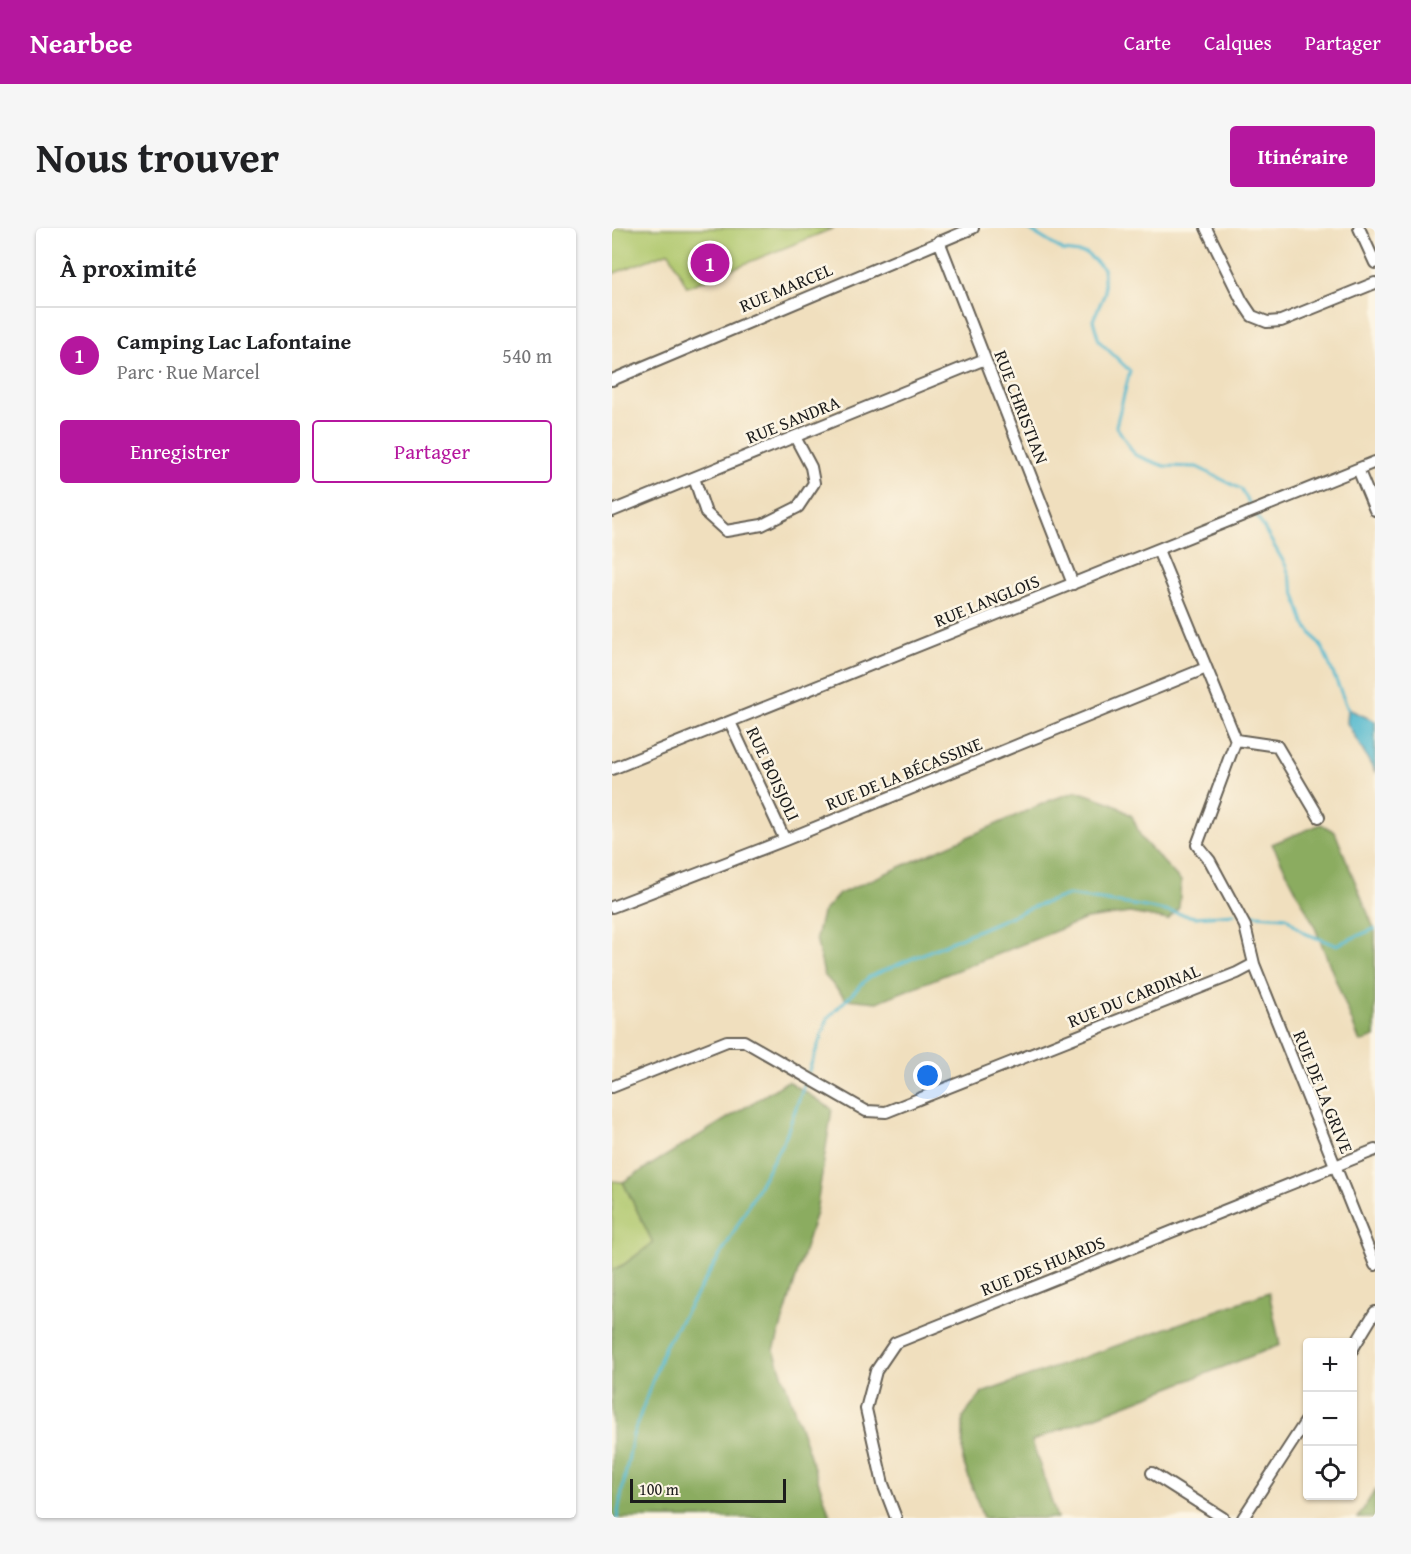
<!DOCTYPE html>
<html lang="fr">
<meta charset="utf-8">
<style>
body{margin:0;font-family:"Gentium Book Plus",serif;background:#f6f6f6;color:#202124}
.controls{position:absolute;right:18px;bottom:18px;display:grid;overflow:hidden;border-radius:6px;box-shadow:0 2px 4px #0004}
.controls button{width:54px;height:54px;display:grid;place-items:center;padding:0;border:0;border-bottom:2px solid #e0e0e0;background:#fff;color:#202124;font:30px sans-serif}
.scale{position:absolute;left:18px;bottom:15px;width:156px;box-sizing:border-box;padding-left:6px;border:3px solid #1c1c1c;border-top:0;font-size:16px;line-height:21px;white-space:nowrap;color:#1c1c1c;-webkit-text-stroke:4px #fcf5e5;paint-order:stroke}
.you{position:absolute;left:316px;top:848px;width:21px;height:21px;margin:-15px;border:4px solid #fff;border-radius:50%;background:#1a73e8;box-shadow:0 0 0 9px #1a73e833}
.badge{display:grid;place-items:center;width:39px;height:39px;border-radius:50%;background:#b5179e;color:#fff;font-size:20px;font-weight:700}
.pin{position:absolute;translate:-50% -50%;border:3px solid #fff;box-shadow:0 2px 6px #0006}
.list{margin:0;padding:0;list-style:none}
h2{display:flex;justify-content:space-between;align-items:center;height:78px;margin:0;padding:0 24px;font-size:26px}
h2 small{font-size:20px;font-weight:400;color:#757577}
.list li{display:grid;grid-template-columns:39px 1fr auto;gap:18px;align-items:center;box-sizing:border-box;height:96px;padding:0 24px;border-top:2px solid #e0e0e0}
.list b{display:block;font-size:22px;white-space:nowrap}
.list p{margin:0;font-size:20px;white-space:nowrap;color:#757577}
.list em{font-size:20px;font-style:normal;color:#757577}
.actions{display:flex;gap:12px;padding:18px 24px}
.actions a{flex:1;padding:14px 0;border:2px solid #b5179e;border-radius:6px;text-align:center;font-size:21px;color:#b5179e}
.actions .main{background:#b5179e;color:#fff}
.icon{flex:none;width:33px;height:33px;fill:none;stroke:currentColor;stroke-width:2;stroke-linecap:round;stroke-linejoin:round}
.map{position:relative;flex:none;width:763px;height:1290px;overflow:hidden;border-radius:6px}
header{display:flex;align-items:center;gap:36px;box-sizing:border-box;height:84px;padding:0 30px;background:#b5179e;color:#fff}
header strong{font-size:28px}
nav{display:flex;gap:33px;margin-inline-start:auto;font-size:21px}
.intro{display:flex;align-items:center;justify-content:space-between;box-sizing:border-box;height:144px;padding:0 36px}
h1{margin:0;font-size:42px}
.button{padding:15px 27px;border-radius:6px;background:#b5179e;color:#fff;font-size:21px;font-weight:700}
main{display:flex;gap:36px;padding:0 36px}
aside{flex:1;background:#fff;border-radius:6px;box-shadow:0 2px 4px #0004}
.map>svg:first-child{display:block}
</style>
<header>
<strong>Nearbee</strong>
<nav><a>Carte</a><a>Calques</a><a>Partager</a></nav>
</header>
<div class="intro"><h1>Nous trouver</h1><a class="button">Itinéraire</a></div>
<main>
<aside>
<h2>À proximité<small></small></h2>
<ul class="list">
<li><span class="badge">1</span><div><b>Camping Lac Lafontaine</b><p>Parc · Rue Marcel</p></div><em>540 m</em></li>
</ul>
<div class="actions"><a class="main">Enregistrer</a><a>Partager</a></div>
</aside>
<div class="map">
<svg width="763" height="1290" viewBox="0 0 763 1290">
<rect width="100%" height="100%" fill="#fcf5e5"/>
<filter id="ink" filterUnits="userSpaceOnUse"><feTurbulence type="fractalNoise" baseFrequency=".0167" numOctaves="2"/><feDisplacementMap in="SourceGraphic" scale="12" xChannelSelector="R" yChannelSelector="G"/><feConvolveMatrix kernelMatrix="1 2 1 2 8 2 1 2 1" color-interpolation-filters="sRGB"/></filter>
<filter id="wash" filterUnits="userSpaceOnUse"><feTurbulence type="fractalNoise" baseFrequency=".008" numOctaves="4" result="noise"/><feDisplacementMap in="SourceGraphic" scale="24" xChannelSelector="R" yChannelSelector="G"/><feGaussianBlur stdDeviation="1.35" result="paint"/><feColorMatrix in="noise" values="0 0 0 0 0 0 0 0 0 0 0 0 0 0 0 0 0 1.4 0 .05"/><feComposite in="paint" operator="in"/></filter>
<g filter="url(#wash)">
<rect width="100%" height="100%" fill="#f0dfbe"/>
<path fill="#afc76c" stroke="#667244" stroke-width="1.5" d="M 0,0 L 222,0 L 75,59 L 57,24 L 0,46 Z
M 0,953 L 11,954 L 41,1015 L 11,1037 L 0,1042 Z"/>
<path fill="#8bac60" stroke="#54643e" stroke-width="1.5" d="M 465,563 L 500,575 L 520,588 L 530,611 L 569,653 L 567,680 L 556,692 L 518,685 L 474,691 L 265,774 L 234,771 L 212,747 L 204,710 L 210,685 L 227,666 L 439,572 Z
M 709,596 L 723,604 L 763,703 L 763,809 L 748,814 L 702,697 L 660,616 Z
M 176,853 L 220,881 L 204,984 L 162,1122 L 219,1290 L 0,1290 L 0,1042 L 11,1037 L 41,1015 L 11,954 Z
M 657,1064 L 668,1117 L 420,1213 L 445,1290 L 371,1290 L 351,1233 L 351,1189 L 370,1165 Z
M 763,1262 L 763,1290 L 746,1290 Z"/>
<path fill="#4fb7cd" stroke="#366a74" stroke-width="1.5" d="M 736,481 L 763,493 L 763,544 L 735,495 Z"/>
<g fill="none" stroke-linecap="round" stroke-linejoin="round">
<path stroke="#4fb7cd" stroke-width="3" d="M 414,0 L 452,23 L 475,26 L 491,40 L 493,65 L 481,92 L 487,113 L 518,143 L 504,198 L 523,227 L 552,238 L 585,239 L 629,261 L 674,338 L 692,395 L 711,421 L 736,481
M 629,686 L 674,689 L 692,705 L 724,717 L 762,701
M 196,845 L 216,790 L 257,749 L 418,680 L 456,667 L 528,678 L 583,689 L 622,686
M 5,1290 L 21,1207 L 53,1118 L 118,1011 L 173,910 L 194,852"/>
</g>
</g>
<g filter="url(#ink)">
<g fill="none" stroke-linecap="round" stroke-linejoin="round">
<g stroke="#666055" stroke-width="14">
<path id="street" d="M 594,0 L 630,73 L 640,88 L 655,94 L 669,93 L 763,55
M 747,0 L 763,35
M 327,13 L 461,356
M 0,152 L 361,0
M 746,241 L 763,282
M 82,250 L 94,285 L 114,303 L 150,297 L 186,279 L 202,255 L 199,239 L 183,209
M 0,283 L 373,131
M 118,494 L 173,612
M 624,512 L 665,518 L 707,589
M 0,541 L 763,234
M 0,679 L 173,612 L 594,440
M 642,736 L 763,1037
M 0,859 L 115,813 L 132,813 L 254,883 L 274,884 L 625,745 L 642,736 L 633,698 L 598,633 L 585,617 L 624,512 L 546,322
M 740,1122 L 763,1084
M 540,1245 L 611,1290
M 284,1290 L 271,1256 L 254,1181 L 264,1143 L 283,1115 L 763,922
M 631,1290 L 696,1190"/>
</g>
<use href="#street" stroke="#fff" stroke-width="10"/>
</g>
</g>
<g text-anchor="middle" stroke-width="5" stroke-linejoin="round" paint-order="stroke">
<g font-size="18" fill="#1c1c1c" stroke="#fcf5e5">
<text transform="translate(174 60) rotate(-23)" y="6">RUE MARCEL</text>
<text transform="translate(409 179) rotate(69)" y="6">RUE CHRISTIAN</text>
<text transform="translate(181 192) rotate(-22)" y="6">RUE SANDRA</text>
<text transform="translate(375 373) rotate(-22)" y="6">RUE LANGLOIS</text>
<text transform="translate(161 546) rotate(65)" y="6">RUE BOISJOLI</text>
<text transform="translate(292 546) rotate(-22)" y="6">RUE DE LA BÉCASSINE</text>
<text transform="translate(522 768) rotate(-22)" y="6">RUE DU CARDINAL</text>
<text transform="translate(711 864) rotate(68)" y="6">RUE DE LA GRIVE</text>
<text transform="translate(431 1038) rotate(-22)" y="6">RUE DES HUARDS</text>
</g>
</g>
</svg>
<div class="controls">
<button>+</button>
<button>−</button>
<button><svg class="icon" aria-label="locate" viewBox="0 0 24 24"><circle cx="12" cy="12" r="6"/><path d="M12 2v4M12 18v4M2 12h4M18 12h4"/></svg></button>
</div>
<div class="scale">100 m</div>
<div class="you"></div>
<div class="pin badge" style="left:98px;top:35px">1</div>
</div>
</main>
